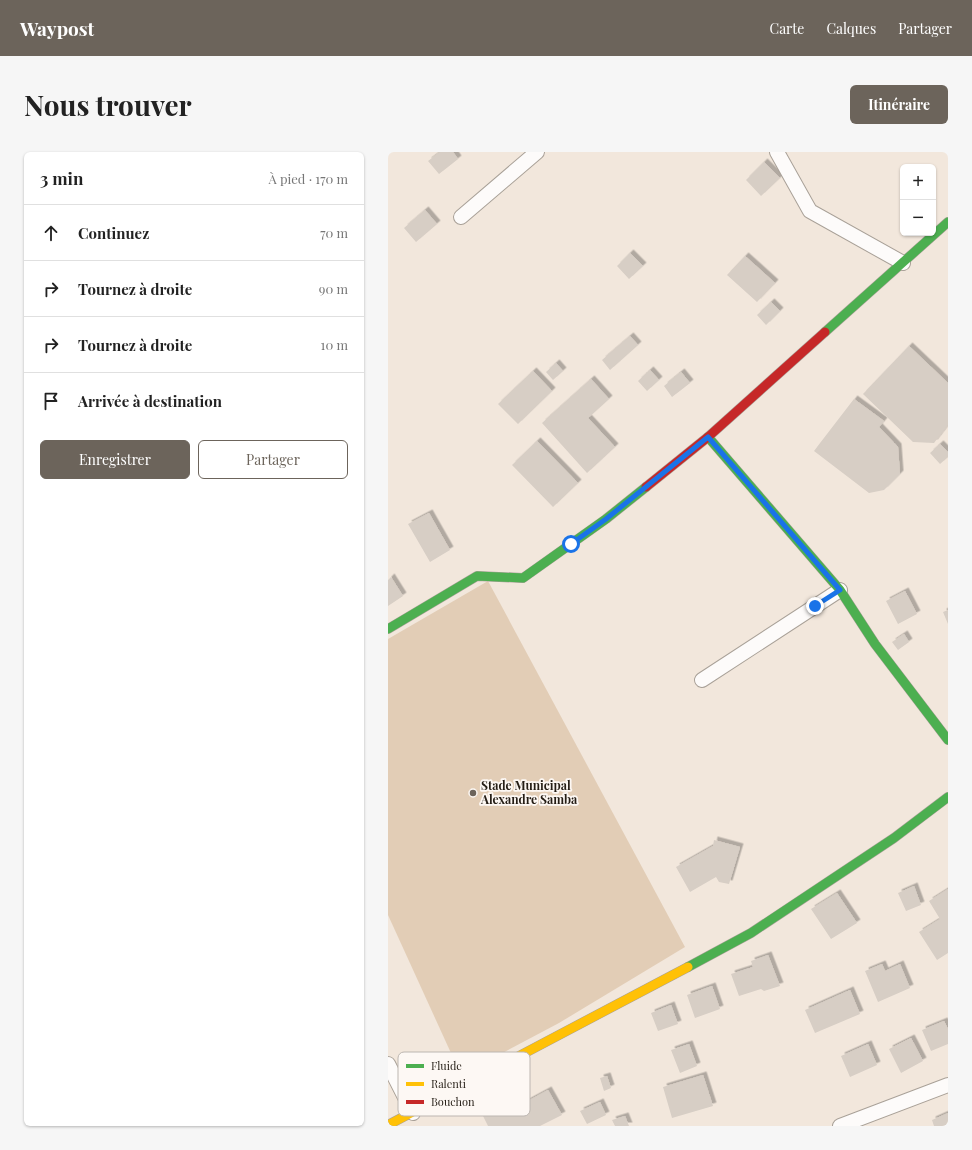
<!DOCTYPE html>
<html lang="fr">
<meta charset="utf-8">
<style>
body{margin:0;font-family:"Playfair Display",serif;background:#f6f6f6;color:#222}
.controls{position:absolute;right:12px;top:12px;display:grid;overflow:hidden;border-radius:6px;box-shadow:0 1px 3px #0004}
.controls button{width:36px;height:36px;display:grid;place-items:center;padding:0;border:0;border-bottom:1px solid #e0e0e0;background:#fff;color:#222;font:20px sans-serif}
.stop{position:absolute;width:12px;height:12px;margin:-9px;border:3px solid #1a73e8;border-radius:50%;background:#fff}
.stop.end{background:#1a73e8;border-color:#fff;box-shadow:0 1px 4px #0008}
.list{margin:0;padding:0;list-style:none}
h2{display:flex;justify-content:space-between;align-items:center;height:52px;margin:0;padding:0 16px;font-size:17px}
h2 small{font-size:13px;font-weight:400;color:#767676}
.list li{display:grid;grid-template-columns:26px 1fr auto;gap:12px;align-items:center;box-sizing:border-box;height:56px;padding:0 16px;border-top:1px solid #e0e0e0}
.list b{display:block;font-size:15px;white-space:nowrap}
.list em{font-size:13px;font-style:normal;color:#767676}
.actions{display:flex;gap:8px;padding:12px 16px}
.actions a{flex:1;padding:9px 0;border:1px solid #6c645b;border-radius:6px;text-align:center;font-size:14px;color:#6c645b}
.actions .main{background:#6c645b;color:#fff}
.icon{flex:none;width:22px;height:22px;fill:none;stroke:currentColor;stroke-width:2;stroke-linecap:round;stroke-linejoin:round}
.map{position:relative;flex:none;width:560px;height:974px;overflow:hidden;border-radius:6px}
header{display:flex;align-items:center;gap:24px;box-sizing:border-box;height:56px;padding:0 20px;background:#6c645b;color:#fff}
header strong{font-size:19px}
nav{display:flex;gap:22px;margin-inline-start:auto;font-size:14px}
.intro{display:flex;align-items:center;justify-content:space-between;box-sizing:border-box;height:96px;padding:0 24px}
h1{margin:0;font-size:28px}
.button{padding:10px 18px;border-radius:6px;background:#6c645b;color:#fff;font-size:14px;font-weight:700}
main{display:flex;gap:24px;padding:0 24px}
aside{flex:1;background:#fff;border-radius:6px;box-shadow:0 1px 3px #0004}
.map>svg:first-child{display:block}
</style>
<header>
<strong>Waypost</strong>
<nav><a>Carte</a><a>Calques</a><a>Partager</a></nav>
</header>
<div class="intro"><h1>Nous trouver</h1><a class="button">Itinéraire</a></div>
<main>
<aside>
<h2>3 min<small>À pied · 170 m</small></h2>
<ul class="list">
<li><svg class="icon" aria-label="ahead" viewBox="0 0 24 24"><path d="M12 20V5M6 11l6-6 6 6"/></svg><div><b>Continuez</b></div><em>70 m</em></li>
<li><svg class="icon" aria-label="right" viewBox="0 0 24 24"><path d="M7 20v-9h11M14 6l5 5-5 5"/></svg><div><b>Tournez à droite</b></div><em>90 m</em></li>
<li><svg class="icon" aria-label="right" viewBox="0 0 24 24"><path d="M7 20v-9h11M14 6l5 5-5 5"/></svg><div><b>Tournez à droite</b></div><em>10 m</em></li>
<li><svg class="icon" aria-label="arrive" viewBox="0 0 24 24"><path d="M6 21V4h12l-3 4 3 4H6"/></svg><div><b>Arrivée à destination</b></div></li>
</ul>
<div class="actions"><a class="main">Enregistrer</a><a>Partager</a></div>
</aside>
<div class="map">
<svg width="560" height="974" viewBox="0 0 560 974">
<defs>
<filter id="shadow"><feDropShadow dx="3.5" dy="-3.5" stdDeviation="0" flood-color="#0004"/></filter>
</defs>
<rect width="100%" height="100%" fill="#f2e7dc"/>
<path fill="#e2cdb6" d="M 100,429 L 297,795 L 171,871 L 73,923 L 0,763 L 0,487 Z"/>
<path fill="#d7cec5" filter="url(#shadow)" d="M 52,0 L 65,0 L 70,7 L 51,22 L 40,9 Z
M 376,10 L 392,26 L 373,44 L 358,28 Z
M 37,58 L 49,72 L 28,90 L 16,76 Z
M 242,101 L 255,114 L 241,127 L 229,114 Z
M 357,104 L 387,131 L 369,150 L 339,123 Z
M 383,150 L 392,159 L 378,173 L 369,163 Z
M 242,184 L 250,193 L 222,218 L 214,208 Z
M 521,194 L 560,231 L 560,273 L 546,291 L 525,290 L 475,242 Z
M 168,211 L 175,219 L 165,228 L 158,220 Z
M 262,218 L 271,228 L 259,239 L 250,229 Z
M 145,219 L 164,239 L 130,272 L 110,252 Z
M 293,220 L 302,231 L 284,245 L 276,234 Z
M 203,227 L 221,247 L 200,266 L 227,295 L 199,321 L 154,271 Z
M 466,247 L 496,269 L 491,275 L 510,295 L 512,322 L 496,338 L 481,341 L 426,299 Z
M 149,289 L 190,331 L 165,355 L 124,313 Z
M 552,292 L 560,300 L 560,305 L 552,312 L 542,301 Z
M 41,361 L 62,398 L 42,410 L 20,372 Z
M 3,425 L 15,444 L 0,454 L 0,428 Z
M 517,439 L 529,462 L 510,472 L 498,449 Z
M 560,458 L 560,472 L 555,460 Z
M 516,482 L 521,490 L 510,498 L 504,490 Z
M 326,688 L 352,695 L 341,732 L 331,730 L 328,725 L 302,740 L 288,715 L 325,694 Z
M 526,734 L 533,753 L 518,759 L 510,741 Z
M 560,737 L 560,801 L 549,808 L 531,780 L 552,767 L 541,749 Z
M 449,741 L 469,771 L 443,787 L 423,757 Z
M 380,803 L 392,834 L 376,839 L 373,837 L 351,844 L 343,822 L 365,815 L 363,809 Z
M 494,812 L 497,819 L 512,812 L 522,836 L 490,850 L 477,819 Z
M 324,834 L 332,857 L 307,866 L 299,843 Z
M 462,838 L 472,862 L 427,881 L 417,858 Z
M 283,853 L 290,872 L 270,879 L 263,861 Z
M 556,869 L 560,877 L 560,892 L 543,899 L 534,878 Z
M 523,886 L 535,909 L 513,921 L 501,897 Z
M 301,892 L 309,914 L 292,921 L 283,898 Z
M 480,892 L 489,913 L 462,925 L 453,904 Z
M 315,923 L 325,954 L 284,966 L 275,935 Z
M 219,924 L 223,936 L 216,939 L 212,926 Z
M 127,935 L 136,951 L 160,938 L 174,963 L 152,974 L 100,974 L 90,954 Z
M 212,950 L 218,963 L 199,972 L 192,959 Z
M 560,961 L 560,974 L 546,974 L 544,968 Z
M 237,964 L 241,974 L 227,974 L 224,968 Z"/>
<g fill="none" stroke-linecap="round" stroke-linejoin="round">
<g stroke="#a9a198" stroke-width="16">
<path id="street" d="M 389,0 L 422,59 L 515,111
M 73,65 L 149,0
M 314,528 L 452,438
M 0,912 L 25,961
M 452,974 L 560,933"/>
</g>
<g stroke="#a9a198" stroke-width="10">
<path id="fast" d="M 437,180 L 560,70
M 320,285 L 452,438 L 487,492 L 560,588
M 0,477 L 89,424 L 135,426 L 218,367 L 258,335
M 300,815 L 363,781 L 506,686 L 560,645"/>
</g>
<g stroke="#a9a198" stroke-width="10">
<path id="slow" d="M 0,973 L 300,815"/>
</g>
<g stroke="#a9a198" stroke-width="10">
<path id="jam" d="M 258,335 L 320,285 L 437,180"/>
</g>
<use href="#street" stroke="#fdfbfa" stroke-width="14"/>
<use href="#fast" stroke="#4caf50" stroke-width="9"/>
<use href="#slow" stroke="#ffc107" stroke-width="9"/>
<use href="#jam" stroke="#c62828" stroke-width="9"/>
</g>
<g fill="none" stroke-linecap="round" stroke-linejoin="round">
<path stroke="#1a73e8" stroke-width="5" d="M 183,392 L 218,367 L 320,285 L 452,438 L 427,454"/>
</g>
<circle fill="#6c645b" stroke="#fdf8f4" stroke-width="1.5" cx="85" cy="641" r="4"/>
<g text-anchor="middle" stroke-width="3.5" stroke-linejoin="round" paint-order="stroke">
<g font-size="12" font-weight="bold" fill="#241d15" stroke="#fdf8f4" text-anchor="start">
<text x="93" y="638">Stade Municipal<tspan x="93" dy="14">Alexandre Samba</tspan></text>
</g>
</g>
<rect x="10" y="900" width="132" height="64" rx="6" fill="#fdf8f4" stroke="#bcb6b1" stroke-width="1"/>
<rect x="18" y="912" width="18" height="4" fill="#4caf50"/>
<rect x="18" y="930" width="18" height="4" fill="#ffc107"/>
<rect x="18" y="948" width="18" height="4" fill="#c62828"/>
<g font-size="11" fill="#241d15">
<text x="43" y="918">Fluide</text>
<text x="43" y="936">Ralenti</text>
<text x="43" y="954">Bouchon</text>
</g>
</svg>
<div class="controls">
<button>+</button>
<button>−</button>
</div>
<div class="stop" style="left:183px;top:392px"></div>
<div class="stop end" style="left:427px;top:454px"></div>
</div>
</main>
